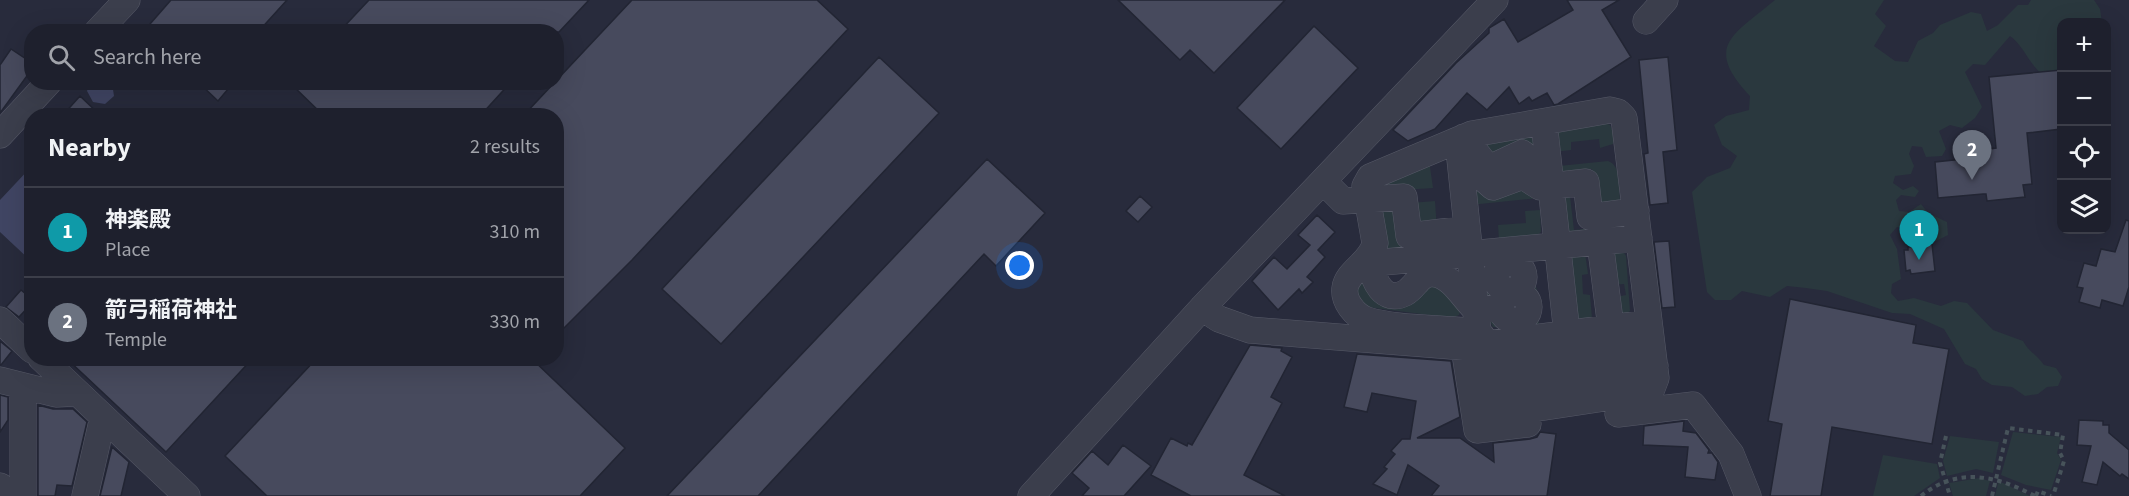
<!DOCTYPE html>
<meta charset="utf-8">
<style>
body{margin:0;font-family:"Source Sans 3","Noto Sans JP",sans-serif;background:#2b2d39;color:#f1f3f6}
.controls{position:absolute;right:18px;top:18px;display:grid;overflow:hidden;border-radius:12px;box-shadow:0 6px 24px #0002}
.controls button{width:54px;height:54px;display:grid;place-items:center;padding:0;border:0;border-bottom:2px solid #3c3e49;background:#1e202d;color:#f1f3f6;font:30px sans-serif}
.you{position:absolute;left:1020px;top:266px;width:21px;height:21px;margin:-15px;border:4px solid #fff;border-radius:50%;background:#1a73e8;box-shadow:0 0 0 9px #1a73e833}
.badge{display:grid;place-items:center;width:39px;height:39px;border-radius:50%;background:#db2777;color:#fff;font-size:20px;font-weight:700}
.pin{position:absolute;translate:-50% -50px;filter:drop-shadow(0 2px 3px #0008)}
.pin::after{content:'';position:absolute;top:32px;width:21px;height:18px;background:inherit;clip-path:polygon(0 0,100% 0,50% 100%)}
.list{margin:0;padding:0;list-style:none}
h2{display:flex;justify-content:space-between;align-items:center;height:78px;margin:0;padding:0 24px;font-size:26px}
h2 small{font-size:20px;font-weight:400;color:#a1a3aa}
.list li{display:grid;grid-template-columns:39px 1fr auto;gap:18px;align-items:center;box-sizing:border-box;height:90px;padding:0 24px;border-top:2px solid #3c3e49}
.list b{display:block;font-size:22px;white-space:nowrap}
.list p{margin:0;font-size:20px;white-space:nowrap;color:#a1a3aa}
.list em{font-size:20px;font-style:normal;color:#a1a3aa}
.icon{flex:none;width:33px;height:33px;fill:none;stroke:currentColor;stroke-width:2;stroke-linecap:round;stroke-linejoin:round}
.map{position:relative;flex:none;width:2129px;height:496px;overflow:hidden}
.search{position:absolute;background:#1e202d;box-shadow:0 6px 24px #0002;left:24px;top:24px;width:540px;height:66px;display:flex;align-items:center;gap:15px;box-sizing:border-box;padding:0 21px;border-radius:24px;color:#a1a3aa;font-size:22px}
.panel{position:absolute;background:#1e202d;box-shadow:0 6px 24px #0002;left:24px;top:108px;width:540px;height:258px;border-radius:24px}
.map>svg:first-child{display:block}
</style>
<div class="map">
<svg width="2129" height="496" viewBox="0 0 2129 496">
<rect width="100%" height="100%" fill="#282b3c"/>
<path fill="#2a383e" d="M 1775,0 L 1884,0 L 1875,14 L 1886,26 L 1874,46 L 1895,61 L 1908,62 L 1918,41 L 1933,33 L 1940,25 L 1971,12 L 1981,14 L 1987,31 L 1998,25 L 2018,5 L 2028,5 L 2031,0 L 2094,0 L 2100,9 L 2102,22 L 2062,22 L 2061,79 C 2034,83 2028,48 2010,36 L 1985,65 L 1973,64 L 1965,72 L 1982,107 L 1975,118 L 1962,128 L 1950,125 L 1939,131 L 1946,149 L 1942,156 L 1926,157 L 1922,147 L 1912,146 L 1909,154 L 1914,166 L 1911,174 L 1895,176 L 1893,183 L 1903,190 L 1913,186 L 1919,191 L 1915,197 L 1901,195 L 1896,200 L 1899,211 L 1909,212 L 1921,204 L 1928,213 L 1947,222 L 1948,235 L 1936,241 L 1918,232 L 1897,227 L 1890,235 L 1897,249 L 1901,279 L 1892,284 L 1891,293 L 1898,301 L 1914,298 L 1941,306 L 1954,301 L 1967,303 L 1993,330 L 2023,341 C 2028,351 2037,355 2044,365 L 2056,368 L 2062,377 L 2058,386 L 2047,387 L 2038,394 L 2025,396 L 2012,387 L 1992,385 L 1982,379 L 1976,369 L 1965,364 L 1944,329 L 1910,314 L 1892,313 L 1827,291 L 1806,288 L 1787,286 L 1770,297 L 1742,291 L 1731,300 L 1715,300 L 1707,292 L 1692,192 L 1707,177 L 1730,168 L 1737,156 L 1722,145 L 1714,125 L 1726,116 L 1749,110 L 1750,96 C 1703,46 1733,35 1775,0 Z
M 1603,122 L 1610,125 L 1615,136 L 1613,144 L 1600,148 L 1599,139 L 1571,142 L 1571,150 L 1554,152 L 1552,133 Z
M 1533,133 L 1537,164 L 1494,160 L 1476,142 Z
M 1429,160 L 1433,188 L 1372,192 L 1373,186 Z
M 1608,161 C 1622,166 1619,188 1620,201 L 1595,203 L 1592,169 L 1554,172 L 1559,166 Z
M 1509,183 L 1539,198 L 1470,205 L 1473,186 Z
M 1570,196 L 1574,230 L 1623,225 L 1623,228 L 1566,235 L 1556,197 Z
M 1435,201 L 1437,230 L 1412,233 L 1410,203 Z
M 1396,205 L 1400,246 L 1452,241 L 1382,251 L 1376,207 Z
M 1540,210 L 1541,232 L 1535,237 L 1499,239 L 1498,225 L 1526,223 L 1525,211 Z
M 1608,251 L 1623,251 L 1626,256 L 1630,311 L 1624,315 L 1613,315 L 1611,298 L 1626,295 L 1624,284 L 1610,285 Z
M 1585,253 L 1588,274 L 1582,275 L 1583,294 L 1590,295 L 1592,318 L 1571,320 L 1567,254 Z
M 1531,256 L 1534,271 L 1525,272 L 1518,261 L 1500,262 L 1491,270 L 1490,281 L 1497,293 L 1493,302 L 1482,304 L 1481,261 Z
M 1364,276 L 1371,291 L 1430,279 L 1461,309 L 1459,315 L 1452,318 L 1367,307 L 1356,300 L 1355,286 Z
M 1534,281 L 1538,293 L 1530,296 L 1532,314 L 1538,317 L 1539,324 L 1524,324 L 1519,329 L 1493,327 L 1486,314 L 1494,311 L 1501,322 L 1512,323 L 1524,317 L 1528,303 L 1522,290 L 1524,282 Z
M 2013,432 L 2061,437 L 2057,453 L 2061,460 L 2051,490 L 2026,485 L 2001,475 Z
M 1950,436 L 1999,442 L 1993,473 L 1976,469 L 1947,476 L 1943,461 Z
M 1883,455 L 1937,464 L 1940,478 L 1914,496 L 1873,496 Z
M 1979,478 L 1990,481 L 1986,496 L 1953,496 L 1949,483 Z
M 1998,483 L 2003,483 L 2030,496 L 1995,496 Z"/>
<path fill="#404563" d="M 90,82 L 112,83 L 114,96 L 105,104 L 93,102 L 87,91 Z
M 31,167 L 31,261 L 0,232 L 0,200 Z"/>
<path fill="#474a5d" stroke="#222533" stroke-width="1.5" d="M 171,0 L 287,0 L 258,32 L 143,32 Z
M 369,0 L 589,0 L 559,32 L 339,32 Z
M 632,0 L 817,0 L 848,29 L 632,260 L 556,336 L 556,116 L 523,116 Z
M 1118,0 L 1285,0 L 1214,73 L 1190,50 L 1180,60 Z
M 1567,0 L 1619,0 L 1602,10 L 1631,57 L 1558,104 L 1554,105 L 1547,93 L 1532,101 L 1529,97 L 1519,104 L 1509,87 L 1487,110 L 1467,93 L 1435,129 L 1408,141 L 1393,130 L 1456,63 L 1489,33 L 1489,28 L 1504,19 L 1518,42 L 1573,10 Z
M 1314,26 L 1358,68 L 1281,149 L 1237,108 Z
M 11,49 L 32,63 L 32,69 L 0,113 L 0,65 Z
M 879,57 L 939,113 L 721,344 L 662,289 Z
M 1668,57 L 1677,150 L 1663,152 L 1668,203 L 1650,205 L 1644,154 L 1648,153 L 1639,60 Z
M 2061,70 L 2061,129 L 2027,133 L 2032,184 L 2023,185 L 2025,197 L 1987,201 L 1986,194 L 1983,194 L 1938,198 L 1935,162 L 1982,157 L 1982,150 L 1996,148 L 1989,77 Z
M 198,82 L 234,82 L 218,101 Z
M 289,82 L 511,82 L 480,116 L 324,116 Z
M 80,96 L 101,116 L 62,116 Z
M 987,159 L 1045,213 L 996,266 L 984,254 L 758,496 L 667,496 Z
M 1140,196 L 1152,207 L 1138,222 L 1126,211 Z
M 1317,215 L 1335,232 L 1318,250 L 1325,257 L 1307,277 L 1313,282 L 1302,293 L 1299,289 L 1278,310 L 1252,281 L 1274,257 L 1287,269 L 1310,245 L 1298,235 Z
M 2126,220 L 2129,221 L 2129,287 L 2123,306 L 2102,300 L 2100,308 L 2079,302 L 2083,288 L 2077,287 L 2084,263 L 2096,266 L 2101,249 L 2115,252 Z
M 1669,241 L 1675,307 L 1662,308 L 1654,242 Z
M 1932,244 L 1935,271 L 1911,274 L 1910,270 L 1906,271 L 1904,250 L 1908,250 L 1908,247 Z
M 21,290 L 32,299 L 32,303 L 19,317 L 6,307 Z
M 1790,299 L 1916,325 L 1913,343 L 1949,349 L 1932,444 L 1832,427 L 1821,496 L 1770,496 L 1782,424 L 1768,421 Z
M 0,341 L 12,351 L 1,365 L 0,365 Z
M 1250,345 L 1282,348 L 1281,351 L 1292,357 L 1271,397 L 1282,403 L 1244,475 L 1285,496 L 1191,496 L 1151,475 L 1171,438 L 1187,446 L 1188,443 L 1192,445 Z
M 1357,354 L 1451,361 L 1460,417 L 1417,438 L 1460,438 L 1494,462 L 1493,443 L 1530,439 L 1537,437 L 1540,432 L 1556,434 L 1547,496 L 1431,496 L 1439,486 L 1408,465 L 1397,495 L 1373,484 L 1387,469 L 1384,467 L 1395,454 L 1391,451 L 1402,439 L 1410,439 L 1416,401 L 1372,393 L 1367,412 L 1344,407 Z
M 66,358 L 253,358 L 166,452 Z
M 317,358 L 531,358 L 625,448 L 580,496 L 267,496 L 225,456 Z
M 0,395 L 8,397 L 8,420 L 0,432 Z
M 38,405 L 53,409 L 73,409 L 87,422 L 72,486 L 57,485 L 55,496 L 38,496 Z
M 2079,420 L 2103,421 L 2103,425 L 2109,425 L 2109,433 L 2129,450 L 2129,479 L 2122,474 L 2120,476 L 2103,462 L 2097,485 L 2082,482 L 2091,446 L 2077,445 Z
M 1684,421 L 1683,431 L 1696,433 L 1709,450 L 1708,453 L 1712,453 L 1718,462 L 1715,480 L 1685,477 L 1688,447 L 1643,445 L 1644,426 Z
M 1123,445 L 1151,466 L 1124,496 L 1082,496 L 1089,488 L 1072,473 L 1092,451 L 1108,465 Z
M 112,447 L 129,462 L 121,496 L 100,496 Z"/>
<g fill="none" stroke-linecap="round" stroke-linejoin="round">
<g stroke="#565967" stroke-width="27">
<path id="minor" d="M 1646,21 L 1665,0
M 97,32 L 127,0
M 1610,110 L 1618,112 L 1624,118 L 1625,126 L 1656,378 L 1651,391 L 1512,412 L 1499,411 C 1482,390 1499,350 1478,332 C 1447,328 1395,329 1367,320 C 1355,316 1343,301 1345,288 C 1347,271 1372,262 1375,243 L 1365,186 L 1370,177 L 1472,134 Z
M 1544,122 L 1567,334
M 0,135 L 49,82
M 1459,150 L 1478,332
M 1323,181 L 1343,201 L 1404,197 L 1409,236 L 1467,229
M 1551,186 L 1540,187 L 1523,176 L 1493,187 L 1478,174 L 1464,137 L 1485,164 L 1494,166 L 1522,153 L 1539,167 L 1551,186 L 1586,182 L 1590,217 L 1636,211
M 1600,242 L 1611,328
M1496 277a14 14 0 1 1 28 0a14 14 0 1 1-28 0Z
M 1371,263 C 1373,280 1383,304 1405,293 C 1416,287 1420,271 1435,274 C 1453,277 1463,298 1476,310 L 1501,307
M 1363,264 L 1639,238
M1501 307a14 14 0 1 1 28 0a14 14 0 1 1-28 0Z
M 1202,308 L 1219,319 L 1250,330 L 1464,347 L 1477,430 L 1528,424
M 0,320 L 32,350
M 1487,344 L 1649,323
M 41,358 L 187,496
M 1489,367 L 1652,346
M 0,380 L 56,394 L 77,393
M 1492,389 L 1655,366
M 1618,414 L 1693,405 L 1731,454 L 1748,496
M 0,486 L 16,496
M 23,496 L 23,386
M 85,496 L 103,417
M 1031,496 L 1202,308 L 1495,0"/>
</g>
<path stroke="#47535a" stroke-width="4" stroke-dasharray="4.5 4.5" stroke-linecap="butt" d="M 1946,436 L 1940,463 L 1950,496
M 1921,496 C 1958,466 1997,476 2035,496
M 1992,496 L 2008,428 L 2063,435 L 2060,453 L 2064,461 L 2053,496
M 2036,496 L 2038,491 L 2051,496"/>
<use href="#minor" stroke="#3b3e4c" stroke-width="26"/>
</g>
</svg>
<div class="controls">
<button>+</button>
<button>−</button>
<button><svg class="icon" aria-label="locate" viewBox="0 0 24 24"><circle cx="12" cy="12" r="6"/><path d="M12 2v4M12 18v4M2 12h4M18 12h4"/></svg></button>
<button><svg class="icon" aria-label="layers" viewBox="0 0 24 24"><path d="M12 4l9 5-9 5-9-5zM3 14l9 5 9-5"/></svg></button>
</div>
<div class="you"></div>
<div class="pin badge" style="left:1919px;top:260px;background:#0f9aa8">1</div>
<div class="pin badge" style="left:1972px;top:180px;background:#6b7280">2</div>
<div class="search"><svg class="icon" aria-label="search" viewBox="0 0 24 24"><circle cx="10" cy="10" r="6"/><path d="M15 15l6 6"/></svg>Search here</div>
<section class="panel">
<h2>Nearby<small>2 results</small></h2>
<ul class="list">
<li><span class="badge" style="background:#0f9aa8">1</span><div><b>神楽殿</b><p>Place</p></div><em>310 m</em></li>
<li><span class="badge" style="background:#6b7280">2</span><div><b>箭弓稲荷神社</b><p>Temple</p></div><em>330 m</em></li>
</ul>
</section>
</div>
